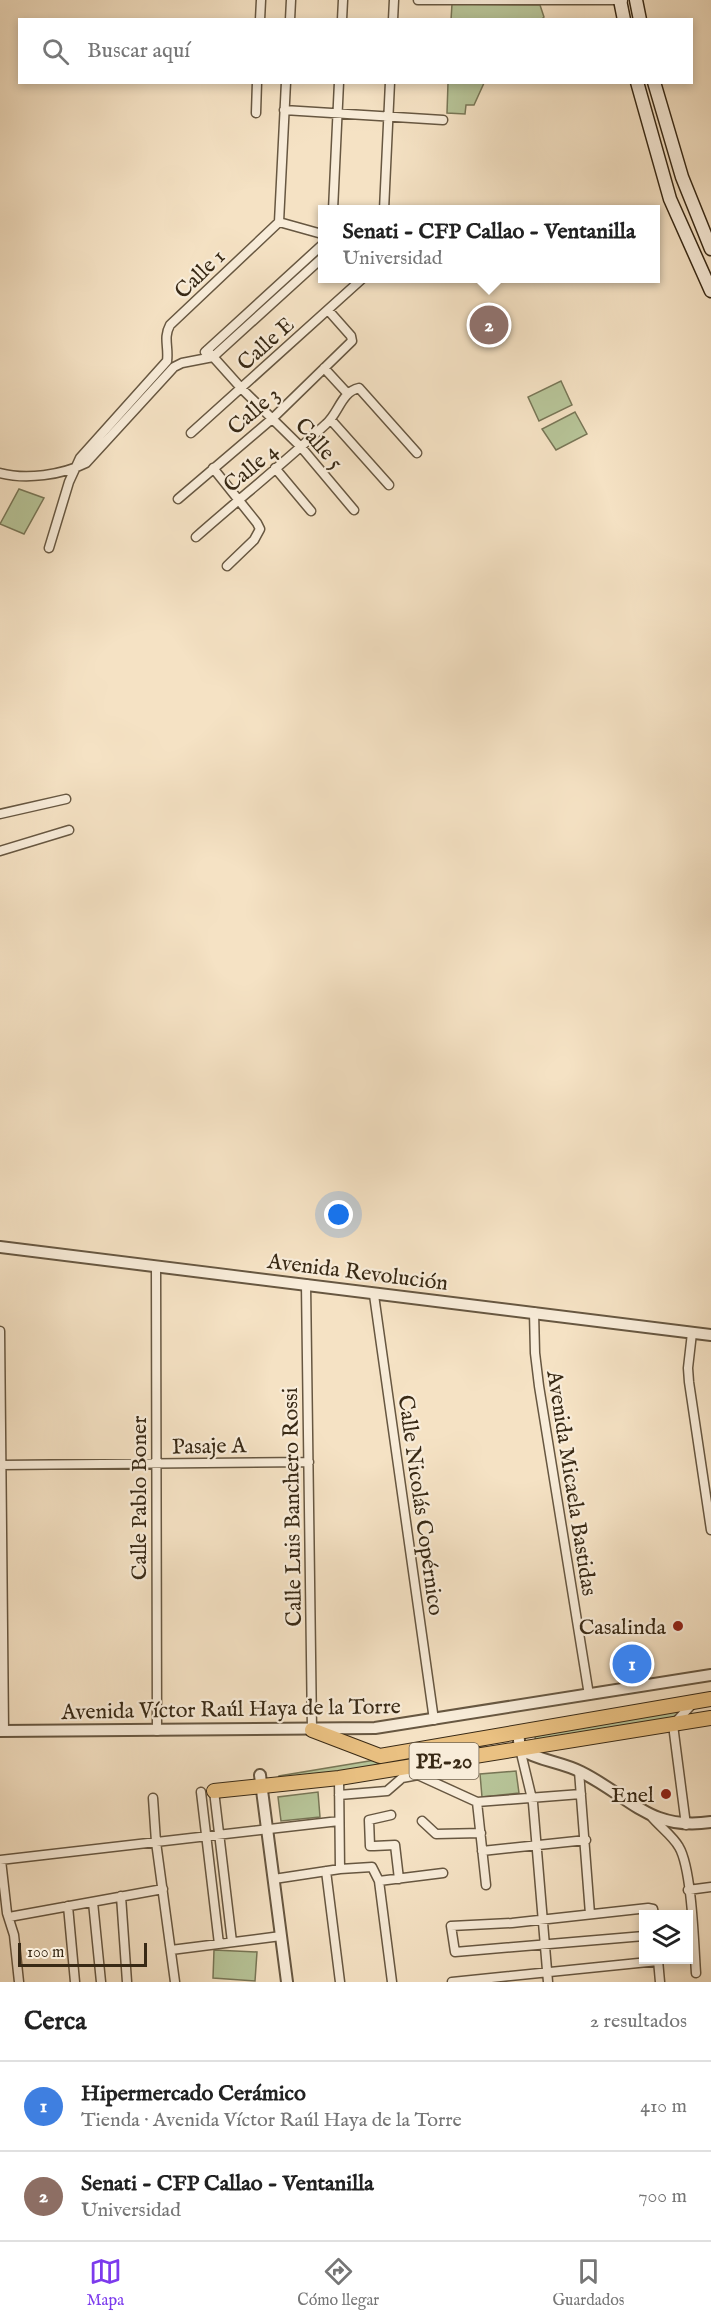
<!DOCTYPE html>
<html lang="es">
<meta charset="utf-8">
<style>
body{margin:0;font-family:"IM FELL English",serif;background:#f2f2f2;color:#222}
.controls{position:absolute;right:18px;bottom:18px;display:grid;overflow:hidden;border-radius:0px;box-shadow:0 3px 9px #0003}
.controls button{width:54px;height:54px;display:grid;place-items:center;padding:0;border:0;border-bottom:2px solid #e0e0e0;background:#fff;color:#222;font:30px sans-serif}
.scale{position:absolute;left:18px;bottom:15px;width:129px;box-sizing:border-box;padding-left:6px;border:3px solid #382915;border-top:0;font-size:16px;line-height:21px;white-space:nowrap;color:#382915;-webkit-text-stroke:4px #f8ecd9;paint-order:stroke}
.you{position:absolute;left:339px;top:1215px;width:21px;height:21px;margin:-15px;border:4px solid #fff;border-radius:50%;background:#1a73e8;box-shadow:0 0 0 9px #1a73e833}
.badge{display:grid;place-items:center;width:39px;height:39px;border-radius:50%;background:#7c3aed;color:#fff;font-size:20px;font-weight:700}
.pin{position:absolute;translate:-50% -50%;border:3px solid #fff;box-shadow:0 2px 6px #0006}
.popup{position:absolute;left:318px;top:205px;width:342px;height:78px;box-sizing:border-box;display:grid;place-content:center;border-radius:0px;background:#fff;filter:drop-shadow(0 2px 4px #0005);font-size:20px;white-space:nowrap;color:#767676}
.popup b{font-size:22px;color:#222}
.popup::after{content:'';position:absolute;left:50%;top:100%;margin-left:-12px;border:12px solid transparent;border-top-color:#fff}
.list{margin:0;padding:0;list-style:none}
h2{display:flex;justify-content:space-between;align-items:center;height:78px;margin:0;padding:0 24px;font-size:26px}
h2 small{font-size:20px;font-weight:400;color:#767676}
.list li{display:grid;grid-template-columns:39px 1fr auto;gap:18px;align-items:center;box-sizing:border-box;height:90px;padding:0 24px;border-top:2px solid #e0e0e0}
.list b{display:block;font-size:22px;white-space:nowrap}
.list p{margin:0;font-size:20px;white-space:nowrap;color:#767676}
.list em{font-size:20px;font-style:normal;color:#767676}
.icon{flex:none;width:33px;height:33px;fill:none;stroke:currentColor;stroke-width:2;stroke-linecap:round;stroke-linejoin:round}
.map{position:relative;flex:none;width:711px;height:1982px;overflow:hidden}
.search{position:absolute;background:#fff;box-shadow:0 3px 9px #0003;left:18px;right:18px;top:18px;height:66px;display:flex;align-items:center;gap:15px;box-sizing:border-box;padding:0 21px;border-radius:0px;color:#767676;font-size:22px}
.sheet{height:258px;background:#fff}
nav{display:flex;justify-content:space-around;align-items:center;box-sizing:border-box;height:84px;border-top:2px solid #e0e0e0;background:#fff;font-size:16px;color:#767676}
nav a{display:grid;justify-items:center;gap:3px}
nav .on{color:#7c3aed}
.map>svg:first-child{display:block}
</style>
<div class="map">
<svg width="711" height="1982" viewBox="0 0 711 1982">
<rect width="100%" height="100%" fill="#f5e2c4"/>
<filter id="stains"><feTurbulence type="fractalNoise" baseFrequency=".00333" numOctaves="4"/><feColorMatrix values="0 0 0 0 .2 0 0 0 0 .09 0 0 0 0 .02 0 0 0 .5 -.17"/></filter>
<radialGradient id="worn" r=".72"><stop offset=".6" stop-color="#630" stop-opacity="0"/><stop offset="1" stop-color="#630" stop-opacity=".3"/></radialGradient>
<path fill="#b7c498" stroke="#787656" stroke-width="1.5" d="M 452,4 L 540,5 L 544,17 L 541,20 L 451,20 Z
M 448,83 L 484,83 L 474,105 L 466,105 L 465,114 L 447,113 Z
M 561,381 L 572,405 L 539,421 L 528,397 Z
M 575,412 L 587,434 L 556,450 L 542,429 Z
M 19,489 L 44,498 L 24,534 L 0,524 Z
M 681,1710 L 678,1719 L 536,1740 L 535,1738 L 536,1736 Z
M 477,1743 L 479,1746 L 477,1750 L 439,1757 L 279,1780 L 278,1779 L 279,1776 Z
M 516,1771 L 519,1793 L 482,1797 L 480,1774 Z
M 318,1792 L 320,1817 L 281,1821 L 278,1797 Z
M 214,1950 L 257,1952 L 255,1981 L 213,1978 Z"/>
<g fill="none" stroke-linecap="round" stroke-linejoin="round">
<g stroke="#675741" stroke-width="11">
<path id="minor" d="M 418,0 L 623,0
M 260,20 L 261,0
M 290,20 L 291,0
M 342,20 L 343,0
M 393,20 L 394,0
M 284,110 L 443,120
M 256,113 L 257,82
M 333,210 L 339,82
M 384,210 L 390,82
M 279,222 L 286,82
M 279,222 L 322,234
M 207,350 L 242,389 L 301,447 L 354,510
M 205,352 L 322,245
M 167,361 C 169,347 163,338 170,325 L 279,222
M 324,368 L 347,393
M 331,420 L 389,485
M 191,433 L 363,278
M 213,468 L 257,523 L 260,529 L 254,540 L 227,566
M 275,468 L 311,511
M 0,473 C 26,480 62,475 86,463 L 174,367 L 182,363 L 213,357 L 322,258
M 178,499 L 273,418 L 352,341 L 351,336 L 328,310
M 196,537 C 239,499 284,463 326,424 C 339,413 341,392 359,388 L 417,453
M 49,548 L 69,482 L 80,458 L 167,361
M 0,814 L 66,799
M 0,851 L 69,830
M 156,1266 L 157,1731
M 306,1284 L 312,1730
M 374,1295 L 434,1720
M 534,1312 L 535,1353 L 539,1386 L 589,1695
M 0,1331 L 4,1731
M 692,1333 L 688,1368 L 689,1382 L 711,1530
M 0,1465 L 309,1462
M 520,1749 L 533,1803 L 548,1982
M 579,1771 L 590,1914
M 339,1778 L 340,1869
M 214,1791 L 232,1942
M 201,1792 L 219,1944
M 339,1795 L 387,1791 L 402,1778 L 418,1775 L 477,1802 L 581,1794
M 153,1798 L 156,1842 L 175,1982
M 477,1802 L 486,1885
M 391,1815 L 369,1820 L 370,1846 L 374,1846 L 395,1845 L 399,1879
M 651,1816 C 659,1826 673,1836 679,1847 C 692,1869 694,1945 696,1973
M 422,1821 L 436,1834 L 481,1833
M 686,1825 L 673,1725 L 694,1702
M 482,1851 L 586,1840
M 0,1860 L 339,1821
M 1,1860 L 7,1913 L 14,1935 L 19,1982
M 326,1871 L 340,1982
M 274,1879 L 340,1869 L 372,1867 L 379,1881 L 392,1982
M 379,1881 L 443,1873
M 688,1890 L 711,1887
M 121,1896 L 127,1982
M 93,1902 L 101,1982
M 68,1906 L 75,1982
M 9,1917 L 163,1889
M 644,1936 L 455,1952 L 451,1926 L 512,1923 L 648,1908 L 653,1909 L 654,1914
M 171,1950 L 281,1936
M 658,1960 L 660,1982
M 452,1982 L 658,1961"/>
</g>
<g stroke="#675741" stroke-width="14">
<path id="tertiary" d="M 0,1247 L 711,1335
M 0,1731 L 375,1728 L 711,1675
M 518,1732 L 520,1749 C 539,1761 562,1762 581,1772 C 631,1797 649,1831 711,1822
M 260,1775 L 287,1982"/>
</g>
<g stroke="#382915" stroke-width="15">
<path id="secondary" d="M 620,0 L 624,20
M 636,0 L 640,20
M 637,82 L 670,199 L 711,291
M 654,82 L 682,177 L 711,249"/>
</g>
<g stroke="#382915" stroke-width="16">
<path id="trunk" d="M 312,1730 L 380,1756 L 711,1699
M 214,1791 L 339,1778 L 711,1718"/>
</g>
<use href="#minor" stroke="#f8ecd9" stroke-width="8"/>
<use href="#tertiary" stroke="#f8ecd9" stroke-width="10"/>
<use href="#secondary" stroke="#f8ecd9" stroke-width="12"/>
<use href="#trunk" stroke="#eac182" stroke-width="14"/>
</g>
<g fill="#8f2418" stroke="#f8ecd9" stroke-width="2">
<circle cx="678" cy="1626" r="6"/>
<circle cx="666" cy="1794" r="6"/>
</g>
<g text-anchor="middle" stroke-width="4.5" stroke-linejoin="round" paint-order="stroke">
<rect fill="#f8ecd9" stroke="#726450" stroke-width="1.5" x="409.5" y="1743" width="69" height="36" rx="4.5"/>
<g font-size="21" font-weight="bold" fill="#382915">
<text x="444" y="1768">PE-20</text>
</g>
<g font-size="22" fill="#382915" stroke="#f8ecd9">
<text transform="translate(199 273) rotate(-44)" y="8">Calle 1</text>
<text transform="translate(265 343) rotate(-42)" y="8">Calle E</text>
<text transform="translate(253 410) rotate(-41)" y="8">Calle 3</text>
<text transform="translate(320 443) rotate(49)" y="8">Calle 5</text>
<text transform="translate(250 467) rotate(-40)" y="8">Calle 4</text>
<text transform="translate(358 1271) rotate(7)" y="8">Avenida Revolución</text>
<text transform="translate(209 1445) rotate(-1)" y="8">Pasaje A</text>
<text transform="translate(573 1483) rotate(81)" y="8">Avenida Micaela Bastidas</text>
<text transform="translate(138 1498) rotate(-90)" y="8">Calle Pablo Boner</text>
<text transform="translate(422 1505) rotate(82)" y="8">Calle Nicolás Copérnico</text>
<text transform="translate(291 1507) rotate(-91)" y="8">Calle Luis Banchero Rossi</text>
<text transform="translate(231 1708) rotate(-1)" y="8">Avenida Víctor Raúl Haya de la Torre</text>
</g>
<g font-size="22" fill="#382915" stroke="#f8ecd9" text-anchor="end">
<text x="666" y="1634">Casalinda</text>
<text x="654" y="1802">Enel</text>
</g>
</g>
<rect width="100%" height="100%" filter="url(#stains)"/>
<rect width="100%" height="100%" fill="url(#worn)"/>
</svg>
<div class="controls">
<button><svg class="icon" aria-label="layers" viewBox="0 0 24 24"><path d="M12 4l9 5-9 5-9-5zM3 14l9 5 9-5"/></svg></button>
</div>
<div class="scale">100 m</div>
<div class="you"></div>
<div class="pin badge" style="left:632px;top:1664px;background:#3f7fe0">1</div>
<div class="pin badge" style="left:489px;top:325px;background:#8d6e63">2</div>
<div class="popup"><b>Senati - CFP Callao - Ventanilla</b>Universidad</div>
<div class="search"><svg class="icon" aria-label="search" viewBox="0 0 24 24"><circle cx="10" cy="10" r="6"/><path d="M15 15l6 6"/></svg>Buscar aquí</div>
</div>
<section class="sheet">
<h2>Cerca<small>2 resultados</small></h2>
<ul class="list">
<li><span class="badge" style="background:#3f7fe0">1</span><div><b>Hipermercado Cerámico</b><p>Tienda · Avenida Víctor Raúl Haya de la Torre</p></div><em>410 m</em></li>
<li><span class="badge" style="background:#8d6e63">2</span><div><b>Senati - CFP Callao - Ventanilla</b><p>Universidad</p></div><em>700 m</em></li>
</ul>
</section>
<nav>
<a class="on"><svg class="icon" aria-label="map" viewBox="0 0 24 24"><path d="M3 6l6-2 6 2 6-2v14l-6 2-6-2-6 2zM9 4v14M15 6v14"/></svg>Mapa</a>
<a><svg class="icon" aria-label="directions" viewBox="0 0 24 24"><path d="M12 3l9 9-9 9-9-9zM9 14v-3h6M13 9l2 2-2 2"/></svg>Cómo llegar</a>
<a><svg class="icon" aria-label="saved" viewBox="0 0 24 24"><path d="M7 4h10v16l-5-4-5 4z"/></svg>Guardados</a>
</nav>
